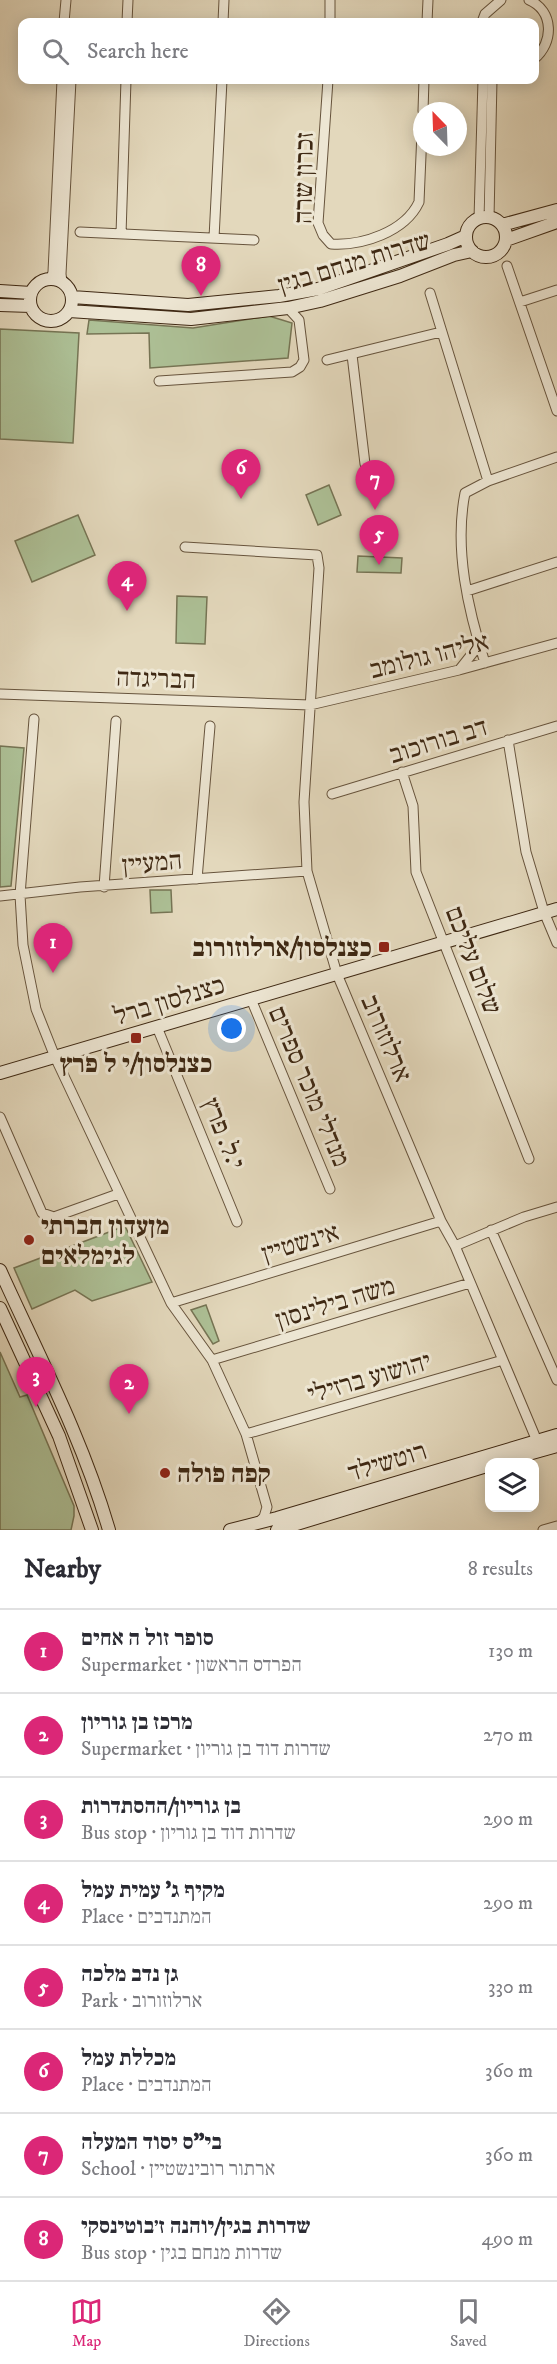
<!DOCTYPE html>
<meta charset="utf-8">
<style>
body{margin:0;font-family:"IM FELL DW Pica","Frank Ruhl Libre",serif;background:#f2f2f3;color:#2b2b33}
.controls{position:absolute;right:18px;bottom:18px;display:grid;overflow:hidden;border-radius:12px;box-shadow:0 3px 15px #0003}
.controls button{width:54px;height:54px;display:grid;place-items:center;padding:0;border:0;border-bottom:2px solid #e1e1e2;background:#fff;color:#2b2b33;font:30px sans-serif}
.compass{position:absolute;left:413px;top:102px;width:54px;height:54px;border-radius:50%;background:#fff;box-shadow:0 3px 15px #0003;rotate:337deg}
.you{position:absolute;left:232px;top:1029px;width:21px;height:21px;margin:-15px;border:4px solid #fff;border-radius:50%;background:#1a73e8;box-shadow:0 0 0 9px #1a73e833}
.badge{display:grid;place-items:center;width:39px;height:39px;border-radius:50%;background:#db2777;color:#fff;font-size:20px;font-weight:700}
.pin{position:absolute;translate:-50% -50px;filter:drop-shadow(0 2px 3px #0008)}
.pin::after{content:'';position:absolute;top:32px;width:21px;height:18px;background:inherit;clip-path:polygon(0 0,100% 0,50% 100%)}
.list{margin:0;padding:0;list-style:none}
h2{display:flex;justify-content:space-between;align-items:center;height:78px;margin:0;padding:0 24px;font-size:26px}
h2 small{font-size:20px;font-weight:400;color:#7c7c81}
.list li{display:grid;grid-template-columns:39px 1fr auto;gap:18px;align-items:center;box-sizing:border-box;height:84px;padding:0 24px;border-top:2px solid #e1e1e2}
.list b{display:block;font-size:22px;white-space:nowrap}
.list p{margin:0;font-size:20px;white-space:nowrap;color:#7c7c81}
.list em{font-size:20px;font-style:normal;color:#7c7c81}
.icon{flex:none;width:33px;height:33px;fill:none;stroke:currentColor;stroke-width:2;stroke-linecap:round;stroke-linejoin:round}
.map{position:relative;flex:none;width:557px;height:1530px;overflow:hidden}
.search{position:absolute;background:#fff;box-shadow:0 3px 15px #0003;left:18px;right:18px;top:18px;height:66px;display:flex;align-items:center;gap:15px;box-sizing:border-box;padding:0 21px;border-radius:12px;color:#7c7c81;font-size:22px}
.sheet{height:750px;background:#fff}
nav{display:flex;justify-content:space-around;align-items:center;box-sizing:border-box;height:84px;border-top:2px solid #e1e1e2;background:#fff;font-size:16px;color:#7c7c81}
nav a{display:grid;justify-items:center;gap:3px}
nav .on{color:#db2777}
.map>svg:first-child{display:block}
</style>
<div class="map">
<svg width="557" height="1530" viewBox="0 0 557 1530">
<rect width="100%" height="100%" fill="#e3d8bc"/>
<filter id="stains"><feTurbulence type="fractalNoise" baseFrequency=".00333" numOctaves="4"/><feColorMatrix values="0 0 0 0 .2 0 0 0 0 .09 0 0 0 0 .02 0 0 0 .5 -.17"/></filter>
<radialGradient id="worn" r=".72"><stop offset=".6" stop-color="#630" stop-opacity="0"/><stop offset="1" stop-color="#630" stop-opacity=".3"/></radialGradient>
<path fill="#adc096" stroke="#767454" stroke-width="1.5" d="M 269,316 L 292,323 L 288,358 L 150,368 L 149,333 L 87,334 L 89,320 L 193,328 Z
M 0,329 L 79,333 L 73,443 L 0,439 Z
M 329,485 L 341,515 L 318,525 L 306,495 Z
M 78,515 L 95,555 L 32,582 L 15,541 Z
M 358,556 L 402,558 L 401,573 L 357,572 Z
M 177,596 L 207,597 L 205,644 L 176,643 Z
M 0,746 L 24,748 L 11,886 L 0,887 Z
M 150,890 L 171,890 L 172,912 L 151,913 Z
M 125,1226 L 152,1282 L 92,1301 L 75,1290 L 32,1309 L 14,1268 Z
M 206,1305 L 219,1341 L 213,1344 L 191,1310 Z
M 0,1352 L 20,1397 L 27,1395 L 74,1506 L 74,1516 L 71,1530 L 0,1530 Z"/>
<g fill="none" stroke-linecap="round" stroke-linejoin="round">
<g stroke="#67543d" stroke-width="11">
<path id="street" d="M 529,0 C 554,11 554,43 534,59
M 64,22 L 66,0
M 127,22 L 128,0
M 223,22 L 224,0
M 330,22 L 330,0
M 427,22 L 428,0
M 482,22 L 485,14 L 501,0
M 328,80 L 318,223 L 323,235 L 331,244 C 362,246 405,232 419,202 L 422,132
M 423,111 L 424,80
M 489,218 L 492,80
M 479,219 L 483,80
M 80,232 L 254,240
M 121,234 L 126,80
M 214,238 L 222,80
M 507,266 L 557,411
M 51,279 L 53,272 L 62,80
M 62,282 L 61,274 L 71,80
M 430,293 L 488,481
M 520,302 L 557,290
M 352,355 L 365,464
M 327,360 L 441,332
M 159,381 L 292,372 L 300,367 L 304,360 L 299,320 L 288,308
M 185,547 L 317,555 L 319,568 L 304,802 L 307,871 L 337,974 L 441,1221 L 455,1246 L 537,1441
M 467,591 L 557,562
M 485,663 C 468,610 454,549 465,493 L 488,481 L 557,457
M 460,669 L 479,645
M 0,694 L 310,705 L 459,670 L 557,643
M 34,719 L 20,895 L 23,945 L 36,1009 L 55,1057 L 171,1303 L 212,1360 L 246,1434 L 267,1507 L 264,1517 L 258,1523
M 508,740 L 526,852 L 544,912 L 557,943
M 402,772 L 413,806 L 416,872 L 529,1159
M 332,794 L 557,726
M 197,879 L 210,726
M 104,887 L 116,721
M 0,896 L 80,887 L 307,871
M 251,999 L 330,1189
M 157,1027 L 237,1222
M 0,1117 L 42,1213 L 54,1217 L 118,1194
M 491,1230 L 557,1380
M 455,1246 L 524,1217 L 557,1207
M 171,1303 L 441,1221
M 212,1360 L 470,1283
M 246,1434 L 503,1360
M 543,1530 L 557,1526"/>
</g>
<g stroke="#3e2813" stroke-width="14">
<path id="secondary" d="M466 237a20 20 0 1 1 40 0a20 20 0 1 1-40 0Z
M 502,225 L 557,210
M 506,240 L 557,222
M30 300a21 21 0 1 1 42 0a21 21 0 1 1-42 0Z
M 0,291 L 31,293
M 72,297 L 188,305 L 279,296 L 318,289 L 448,244 L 466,236
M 0,305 L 31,306
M 69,311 L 191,319 L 288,308 L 320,301 L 400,276 L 454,255 L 472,251
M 0,1073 L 557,909
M 0,1270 C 39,1356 83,1440 109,1530
M 0,1308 L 59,1436 L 92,1530
M 500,1462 L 557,1446
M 230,1530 L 277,1518 L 557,1435
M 277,1530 L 490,1465"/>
</g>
<use href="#street" stroke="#ede6d3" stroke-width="9"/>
<use href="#secondary" stroke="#ede6d3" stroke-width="12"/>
</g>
<g fill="#8f2418" stroke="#ede6d3" stroke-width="2">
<rect x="378" y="941" width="12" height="12" rx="3"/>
<rect x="130" y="1032" width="12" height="12" rx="3"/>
<circle cx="29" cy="1240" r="6"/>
<circle cx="165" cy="1473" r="6"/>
</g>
<g text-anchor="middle" stroke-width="6" stroke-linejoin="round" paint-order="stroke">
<g font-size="26" fill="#3e2813" stroke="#ede6d3">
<text transform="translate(303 178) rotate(-89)" y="9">זכרון שרה</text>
<text transform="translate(354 262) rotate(-17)" y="9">שדרות מנחם בגין</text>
<text transform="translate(429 655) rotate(-14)" y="9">אליהו גולומב</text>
<text transform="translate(156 678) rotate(2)" y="9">הבריגדה</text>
<text transform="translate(438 740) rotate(-17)" y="9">דב בורוכוב</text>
<text transform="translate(152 862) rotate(-5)" y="9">המעיין</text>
<text transform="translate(474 960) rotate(69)" y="9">שלום עליכם</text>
<text transform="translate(169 1000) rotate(-17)" y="9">כצנלסון ברל</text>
<text transform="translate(387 1038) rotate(67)" y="9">ארלוזורוב</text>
<text transform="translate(310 1086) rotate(67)" y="9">מנדלי מוכר ספרים</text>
<text transform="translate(224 1133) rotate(68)" y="9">י.ל. פרץ</text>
<text transform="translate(300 1242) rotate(-17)" y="9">אינשטיין</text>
<text transform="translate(335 1302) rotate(-17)" y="9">משה בילינסון</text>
<text transform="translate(369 1377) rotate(-16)" y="9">יהושוע ברזילי</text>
<text transform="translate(387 1461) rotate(-17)" y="9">רוטשילד</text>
</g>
<g font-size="26" font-weight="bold" fill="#3e2813" stroke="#ede6d3" text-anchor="start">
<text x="372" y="956" text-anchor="end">כצנלסון/ארלוזורוב</text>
<text x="136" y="1072" text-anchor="middle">כצנלסון/י ל פרץ</text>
<text x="41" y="1234">מןעדון חברתי<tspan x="41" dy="30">לגימלאים</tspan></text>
<text x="177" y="1482">קפה פולה</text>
</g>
</g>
<rect width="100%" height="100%" filter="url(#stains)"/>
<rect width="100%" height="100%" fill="url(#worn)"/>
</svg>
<div class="controls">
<button><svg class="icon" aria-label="layers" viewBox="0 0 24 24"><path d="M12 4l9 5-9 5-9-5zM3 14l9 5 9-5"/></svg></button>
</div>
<svg class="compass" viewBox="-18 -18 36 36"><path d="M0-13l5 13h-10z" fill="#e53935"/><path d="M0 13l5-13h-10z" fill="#7c7c81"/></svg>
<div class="you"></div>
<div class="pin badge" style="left:53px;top:973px">1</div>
<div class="pin badge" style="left:129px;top:1414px">2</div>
<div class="pin badge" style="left:36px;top:1407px">3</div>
<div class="pin badge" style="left:127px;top:611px">4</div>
<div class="pin badge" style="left:379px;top:565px">5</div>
<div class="pin badge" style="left:241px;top:499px">6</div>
<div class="pin badge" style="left:375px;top:510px">7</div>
<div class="pin badge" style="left:201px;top:296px">8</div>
<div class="search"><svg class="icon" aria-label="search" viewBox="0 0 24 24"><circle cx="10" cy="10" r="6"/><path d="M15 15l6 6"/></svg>Search here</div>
</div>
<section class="sheet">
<h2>Nearby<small>8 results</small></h2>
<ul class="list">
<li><span class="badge">1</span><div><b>סופר זול ה אחים</b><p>Supermarket · הפרדס הראשון</p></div><em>130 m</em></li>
<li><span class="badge">2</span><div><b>מרכז בן גוריון</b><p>Supermarket · שדרות דוד בן גוריון</p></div><em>270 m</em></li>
<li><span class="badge">3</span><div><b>בן גוריון/ההסתדרות</b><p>Bus stop · שדרות דוד בן גוריון</p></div><em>290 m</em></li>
<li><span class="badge">4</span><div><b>מקיף ג' עמית עמל</b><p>Place · המתנדבים</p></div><em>290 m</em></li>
<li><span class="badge">5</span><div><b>גן נדב מלכה</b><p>Park · ארלוזורוב</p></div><em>330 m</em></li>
<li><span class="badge">6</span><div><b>מכללת עמל</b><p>Place · המתנדבים</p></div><em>360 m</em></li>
<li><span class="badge">7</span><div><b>בי&quot;ס יסוד המעלה</b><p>School · ארתור רובינשטיין</p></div><em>360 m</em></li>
<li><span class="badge">8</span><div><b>שדרות בגין/יוהנה ז׳בוטינסקי</b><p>Bus stop · שדרות מנחם בגין</p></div><em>490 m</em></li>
</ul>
</section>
<nav>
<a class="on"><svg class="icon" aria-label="map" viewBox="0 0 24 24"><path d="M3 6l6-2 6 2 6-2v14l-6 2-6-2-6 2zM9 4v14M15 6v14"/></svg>Map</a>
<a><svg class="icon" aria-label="directions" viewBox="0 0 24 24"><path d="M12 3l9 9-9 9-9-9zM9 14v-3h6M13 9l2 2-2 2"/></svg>Directions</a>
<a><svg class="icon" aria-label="saved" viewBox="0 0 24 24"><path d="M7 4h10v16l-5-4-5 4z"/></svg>Saved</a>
</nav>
